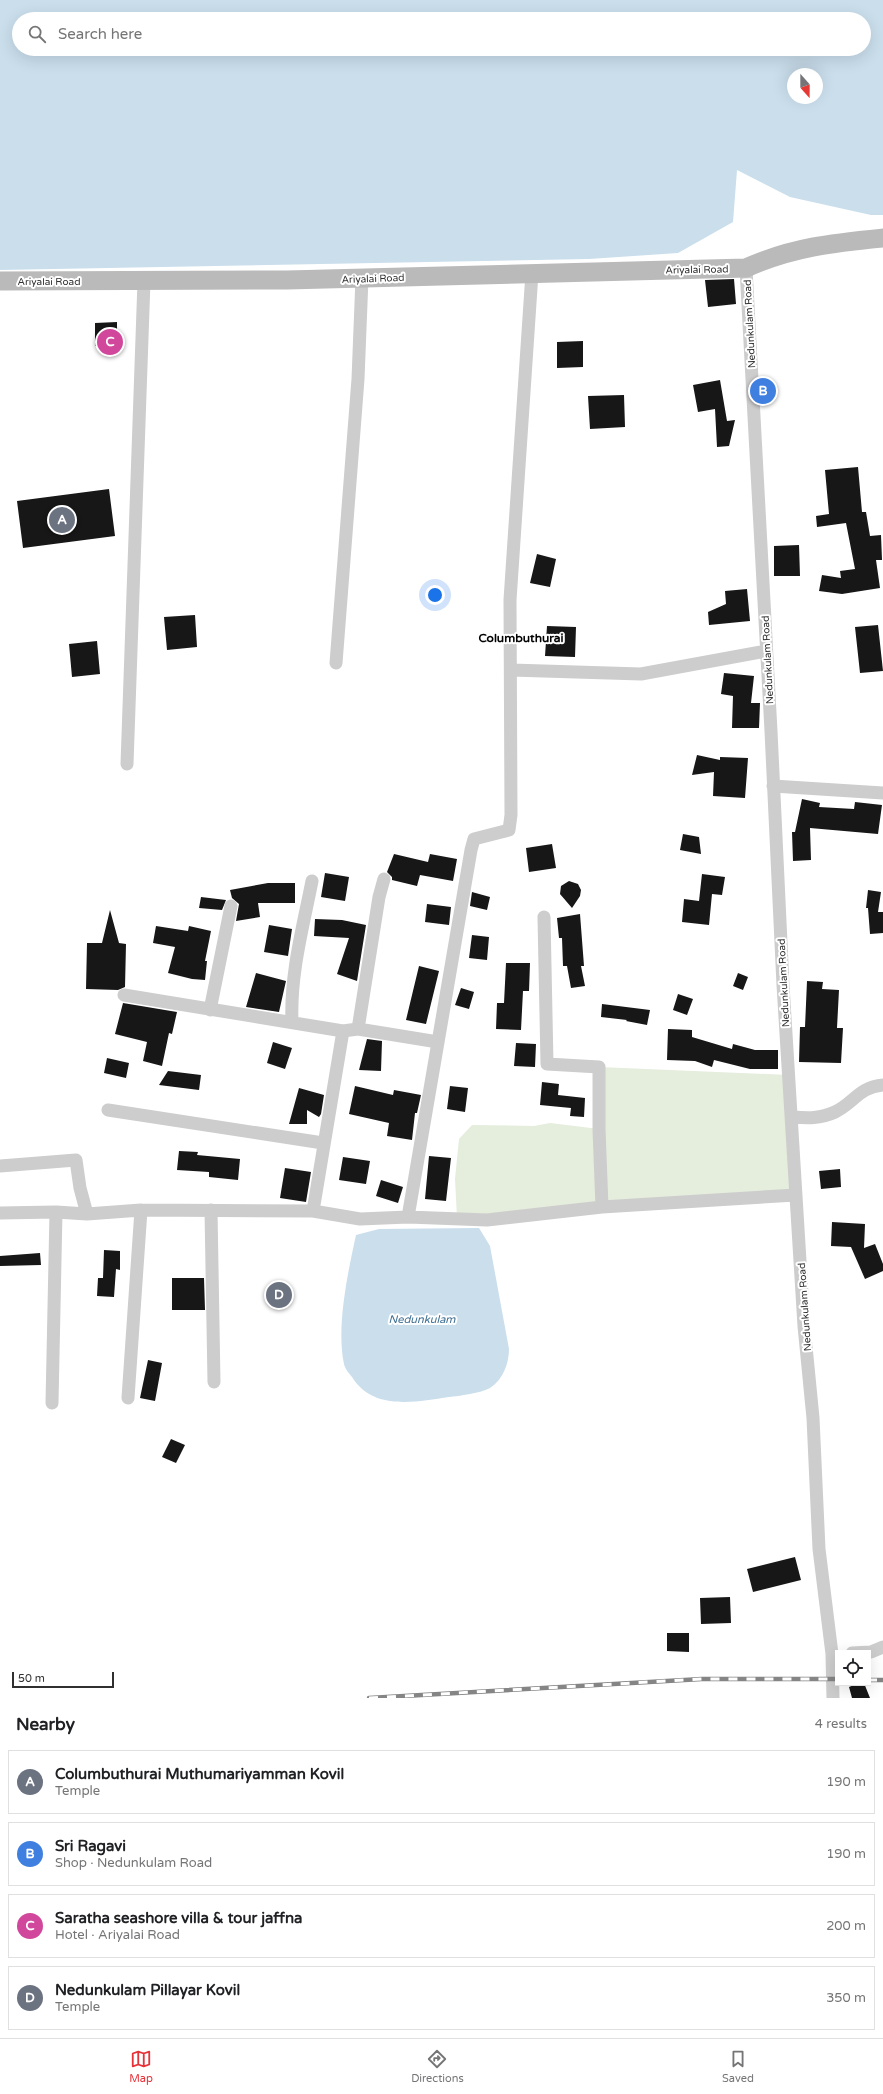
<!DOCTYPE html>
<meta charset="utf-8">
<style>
body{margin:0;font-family:"Varela Round",sans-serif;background:#f2f2f2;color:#202124}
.controls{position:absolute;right:12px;bottom:12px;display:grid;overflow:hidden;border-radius:0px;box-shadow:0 4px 16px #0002}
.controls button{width:36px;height:36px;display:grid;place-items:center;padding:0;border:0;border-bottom:1px solid #e0e0e0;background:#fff;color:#202124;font:20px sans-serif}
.compass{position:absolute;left:787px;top:68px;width:36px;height:36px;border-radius:50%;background:#fff;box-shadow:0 4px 16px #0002;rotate:159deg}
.scale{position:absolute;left:12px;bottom:10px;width:102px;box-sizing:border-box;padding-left:4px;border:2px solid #303030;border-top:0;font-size:11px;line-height:14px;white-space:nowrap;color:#303030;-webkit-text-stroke:3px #fff;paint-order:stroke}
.you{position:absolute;left:435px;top:595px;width:14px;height:14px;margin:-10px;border:3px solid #fff;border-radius:50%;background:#1a73e8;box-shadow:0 0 0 6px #1a73e833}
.badge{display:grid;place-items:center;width:26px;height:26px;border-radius:50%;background:#e63239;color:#fff;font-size:13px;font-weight:700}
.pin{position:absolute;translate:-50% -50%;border:2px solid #fff;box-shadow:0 1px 4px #0006}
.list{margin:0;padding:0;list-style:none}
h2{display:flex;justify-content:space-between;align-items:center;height:52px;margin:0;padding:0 16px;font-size:17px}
h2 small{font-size:13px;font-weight:400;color:#757577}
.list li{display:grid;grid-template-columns:26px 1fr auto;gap:12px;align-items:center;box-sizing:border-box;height:64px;margin:0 8px 8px;padding:0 8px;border:1px solid #e0e0e0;border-radius:0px}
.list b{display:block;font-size:15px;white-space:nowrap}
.list p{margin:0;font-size:13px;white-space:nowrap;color:#757577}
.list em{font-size:13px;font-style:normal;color:#757577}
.icon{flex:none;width:22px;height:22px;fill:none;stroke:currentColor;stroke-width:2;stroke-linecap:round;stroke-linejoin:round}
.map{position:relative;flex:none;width:883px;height:1698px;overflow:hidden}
.search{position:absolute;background:#fff;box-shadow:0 4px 16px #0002;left:12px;right:12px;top:12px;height:44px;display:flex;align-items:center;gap:10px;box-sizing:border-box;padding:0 14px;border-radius:22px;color:#757577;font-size:15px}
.sheet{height:340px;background:#fff}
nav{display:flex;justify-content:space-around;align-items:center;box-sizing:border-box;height:56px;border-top:1px solid #e0e0e0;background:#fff;font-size:11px;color:#757577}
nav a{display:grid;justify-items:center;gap:2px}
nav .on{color:#e63239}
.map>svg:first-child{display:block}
</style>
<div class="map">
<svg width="883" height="1698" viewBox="0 0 883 1698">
<rect width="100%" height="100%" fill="#fff"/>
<path fill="#e5eddd" d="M 599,1067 L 789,1075 L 796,1195 L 457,1218 L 455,1179 L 459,1139 L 472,1125 L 534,1126 L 550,1123 L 599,1129 Z"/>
<path fill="#cadeec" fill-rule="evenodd" d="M 0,0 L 883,0 L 883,215 L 871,215 L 790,197 L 737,170 L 733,222 L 678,253 L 589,259 L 0,270 ZM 19,19 L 864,19 L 864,49 L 19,49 ZM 793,74 L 817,74 L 817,98 L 793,98 Z
M 479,1228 L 490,1246 L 509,1349 C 509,1363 503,1380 490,1388 C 481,1393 459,1396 449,1397 C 415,1402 373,1411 352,1377 C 349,1373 345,1369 344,1364 C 336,1327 348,1272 356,1235 L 379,1229 Z"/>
<path fill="#171717" d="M 734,279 L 736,304 L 708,307 L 705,280 Z
M 117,322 L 117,346 L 95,346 L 95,323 Z
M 583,341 L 583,367 L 557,368 L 557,342 Z
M 720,380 L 727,421 L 735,420 L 729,446 L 717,447 L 715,409 L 698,412 L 693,385 Z
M 624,395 L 625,427 L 590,429 L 588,396 Z
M 858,467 L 862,512 L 866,512 L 870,536 L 881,535 L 882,560 L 876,560 L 880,588 L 842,594 L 819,591 L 822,575 L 841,578 L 840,571 L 855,569 L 846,523 L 817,527 L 816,516 L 829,514 L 825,470 Z
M 109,489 L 115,536 L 23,548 L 17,501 Z
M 799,545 L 800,576 L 774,576 L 774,546 Z
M 537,554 L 556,559 L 550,587 L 530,583 Z
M 747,589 L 750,621 L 709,625 L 708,612 L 726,604 L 725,591 Z
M 195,615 L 197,647 L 167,650 L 164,617 Z
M 878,625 L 883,671 L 860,673 L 855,627 Z
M 547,626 L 576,627 L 575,657 L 545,656 Z
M 97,641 L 100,674 L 72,677 L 69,644 Z
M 724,673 L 754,676 L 751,703 L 760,703 L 759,728 L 732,728 L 733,696 L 721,694 Z
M 697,755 L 720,760 L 720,757 L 748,758 L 745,798 L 713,796 L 714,772 L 692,775 Z
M 802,799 L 820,803 L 819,807 L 854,809 L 855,802 L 882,805 L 878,834 L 810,828 L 811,860 L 793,861 L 792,832 L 795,832 Z
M 683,834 L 699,837 L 701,854 L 680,850 Z
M 552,844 L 556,868 L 529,872 L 526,848 Z
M 394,854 L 428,862 L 430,854 L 457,859 L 453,881 L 420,875 L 417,886 L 392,880 L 392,877 L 387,872 Z
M 325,873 L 349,877 L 345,901 L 321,897 Z
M 702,874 L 725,877 L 722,895 L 712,894 L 709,925 L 682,922 L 684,899 L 699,901 Z
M 569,881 L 578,884 L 581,890 L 580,896 L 572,908 L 560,894 L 561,886 Z
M 268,883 L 295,883 L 295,903 L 258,903 L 260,917 L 236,921 L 239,904 L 232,898 L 230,890 Z
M 868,890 L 881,892 L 878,912 L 883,912 L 883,933 L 870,934 L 868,908 L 866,908 Z
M 472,892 L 490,897 L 487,910 L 470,906 Z
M 201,897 L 226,900 L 222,910 L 199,908 Z
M 427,904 L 451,907 L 449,925 L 425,922 Z
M 110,910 L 119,943 L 126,944 L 125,987 L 118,990 L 86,989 L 87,943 L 102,943 Z
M 580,914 L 584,966 L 581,966 L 585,986 L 571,988 L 567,966 L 563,966 L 562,938 L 559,938 L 557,918 Z
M 315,919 L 342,920 L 366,925 L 357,981 L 337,974 L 349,938 L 314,936 Z
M 269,925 L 292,929 L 288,956 L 264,952 Z
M 156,926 L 188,931 L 189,926 L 211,931 L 205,961 L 207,961 L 205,980 L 192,979 L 168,973 L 175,947 L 153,943 Z
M 472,935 L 489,937 L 487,960 L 469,958 Z
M 506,963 L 530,963 L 529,991 L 523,991 L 521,1030 L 496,1029 L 497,1003 L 504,1003 Z
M 419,966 L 439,971 L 426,1024 L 406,1020 Z
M 256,973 L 286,981 L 279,1012 L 246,1007 Z
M 738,973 L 748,977 L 743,990 L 733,986 Z
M 807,981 L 823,982 L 822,989 L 839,990 L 837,1028 L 843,1028 L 841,1063 L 799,1062 L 800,1027 L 805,1027 Z
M 461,988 L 474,992 L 469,1009 L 455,1005 Z
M 678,994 L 693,999 L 687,1015 L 673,1010 Z
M 123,1003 L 177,1012 L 172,1034 L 169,1033 L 162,1066 L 143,1061 L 147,1042 L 115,1034 Z
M 602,1004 L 650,1010 L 647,1025 L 626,1021 L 627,1020 L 601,1017 Z
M 668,1029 L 692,1030 L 692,1037 L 732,1049 L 733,1044 L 755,1050 L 778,1050 L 778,1069 L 750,1069 L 714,1060 L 712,1067 L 695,1061 L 667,1060 Z
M 367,1039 L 382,1041 L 381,1071 L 359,1070 Z
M 273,1042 L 292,1048 L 285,1069 L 267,1063 Z
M 516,1043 L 536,1044 L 535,1067 L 514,1066 Z
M 107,1058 L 129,1063 L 126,1078 L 104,1073 Z
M 168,1071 L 201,1075 L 199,1090 L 159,1085 Z
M 542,1082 L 559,1084 L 558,1095 L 585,1098 L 584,1117 L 570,1116 L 571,1108 L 540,1105 Z
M 355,1086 L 393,1095 L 394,1090 L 421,1095 L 417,1113 L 415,1113 L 412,1140 L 387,1136 L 389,1123 L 349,1114 Z
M 450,1086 L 468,1088 L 465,1112 L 447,1109 Z
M 299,1088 L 324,1095 L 321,1114 L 319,1117 L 307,1110 L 307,1124 L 289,1124 Z
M 179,1151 L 198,1152 L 197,1155 L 240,1159 L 238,1180 L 209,1177 L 209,1172 L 177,1170 Z
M 429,1156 L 451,1158 L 446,1201 L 425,1199 Z
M 343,1157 L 370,1161 L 366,1184 L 339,1180 Z
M 285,1168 L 311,1172 L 306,1202 L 280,1198 Z
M 840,1169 L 841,1187 L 821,1189 L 819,1171 Z
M 381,1180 L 403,1187 L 398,1203 L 376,1196 Z
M 832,1222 L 865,1224 L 864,1248 L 875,1244 L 883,1264 L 883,1271 L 865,1279 L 851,1247 L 831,1246 Z
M 104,1250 L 120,1251 L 120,1270 L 116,1269 L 114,1297 L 97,1296 L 98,1278 L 103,1278 Z
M 40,1253 L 41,1265 L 0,1266 L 0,1256 Z
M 172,1278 L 204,1278 L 205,1310 L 172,1310 Z
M 148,1360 L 162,1363 L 155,1401 L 140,1398 Z
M 171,1439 L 185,1445 L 176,1463 L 162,1457 Z
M 795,1557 L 801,1580 L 753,1592 L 747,1569 Z
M 730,1597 L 731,1623 L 701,1624 L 700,1598 Z
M 667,1633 L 689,1633 L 689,1652 L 667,1651 Z
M 859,1683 L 864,1683 L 870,1698 L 852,1698 L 849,1687 Z"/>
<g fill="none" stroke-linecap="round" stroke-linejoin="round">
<path stroke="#cdcdcd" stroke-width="13" d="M 746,268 L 771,731 L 783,985 L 804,1326 L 813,1418 L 819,1549 L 832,1654 L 833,1698
M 336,663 L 358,379 L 362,278
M 511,670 L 641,674 L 766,651
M 127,764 L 144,281
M 773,786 L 883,793
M 544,917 L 547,1064 L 599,1067 L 599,1129 L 602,1207
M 124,995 L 343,1031
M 210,1010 L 231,906
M 292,1022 C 290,974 303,927 312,881
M 358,1029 L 379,897 L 384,879
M 108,1110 L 323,1143
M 792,1117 C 807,1118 820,1119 835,1112 C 854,1103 859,1087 883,1085
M 0,1166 L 76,1160 L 80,1188 L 87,1214 L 141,1210 L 313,1211 L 360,1219 L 408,1217 L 487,1220 L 602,1207 L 796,1195
M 211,1210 L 214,1382
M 313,1211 L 343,1031 L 358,1029 L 438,1042
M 0,1213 L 56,1212
M 408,1217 L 471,850 L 474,839 L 509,830 L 511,815 L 510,600 L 532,273
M 128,1398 L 141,1210
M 52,1403 L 56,1212 L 87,1214
M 852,1653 L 871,1652 L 883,1647"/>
<path stroke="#bababa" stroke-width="19" d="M 0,281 L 287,280 L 746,268 C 792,247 833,243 883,238"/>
<g stroke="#858585" stroke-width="4.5">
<path id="rail" d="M 868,1680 L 883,1680
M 369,1698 L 702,1679 L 838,1679"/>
</g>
<use href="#rail" stroke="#fff" stroke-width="3" stroke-dasharray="9" stroke-linecap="butt"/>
</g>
<g text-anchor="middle" stroke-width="4" stroke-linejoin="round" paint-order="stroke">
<g font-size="10" fill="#303030" stroke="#fff">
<text transform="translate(697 269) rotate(-1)" y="4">Ariyalai Road</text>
<text transform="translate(373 278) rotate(-2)" y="4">Ariyalai Road</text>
<text x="49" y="285">Ariyalai Road</text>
<text transform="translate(749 324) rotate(-93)" y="4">Nedunkulam Road</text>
<text transform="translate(767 660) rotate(-93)" y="4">Nedunkulam Road</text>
<text transform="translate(783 983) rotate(-93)" y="4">Nedunkulam Road</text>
<text transform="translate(804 1307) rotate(-94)" y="4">Nedunkulam Road</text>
</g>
<g font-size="11" font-style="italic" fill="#3d6e92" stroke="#fff">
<text x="422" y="1323">Nedunkulam</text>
</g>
<g font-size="12" font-weight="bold" fill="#000" stroke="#fff">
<text x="521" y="642">Columbuthurai</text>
</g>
</g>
</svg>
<div class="controls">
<button><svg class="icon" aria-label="locate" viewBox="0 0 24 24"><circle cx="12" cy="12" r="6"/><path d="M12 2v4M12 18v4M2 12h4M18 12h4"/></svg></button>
</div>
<svg class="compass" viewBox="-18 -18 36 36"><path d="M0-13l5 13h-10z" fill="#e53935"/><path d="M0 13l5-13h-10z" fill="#757577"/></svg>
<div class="scale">50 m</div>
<div class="you"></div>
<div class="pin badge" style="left:62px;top:520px;background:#6b7280">A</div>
<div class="pin badge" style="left:763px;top:391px;background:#3f7fe0">B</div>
<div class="pin badge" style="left:110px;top:342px;background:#d1479c">C</div>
<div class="pin badge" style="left:279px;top:1295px;background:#6b7280">D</div>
<div class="search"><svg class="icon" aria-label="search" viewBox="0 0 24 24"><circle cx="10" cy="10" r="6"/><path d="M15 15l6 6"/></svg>Search here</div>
</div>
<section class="sheet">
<h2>Nearby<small>4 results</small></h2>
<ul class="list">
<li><span class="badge" style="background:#6b7280">A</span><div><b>Columbuthurai Muthumariyamman Kovil</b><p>Temple</p></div><em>190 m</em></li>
<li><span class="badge" style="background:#3f7fe0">B</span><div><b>Sri Ragavi</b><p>Shop · Nedunkulam Road</p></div><em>190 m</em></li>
<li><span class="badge" style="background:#d1479c">C</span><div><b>Saratha seashore villa &amp; tour jaffna</b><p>Hotel · Ariyalai Road</p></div><em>200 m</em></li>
<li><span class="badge" style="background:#6b7280">D</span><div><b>Nedunkulam Pillayar Kovil</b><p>Temple</p></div><em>350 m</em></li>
</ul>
</section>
<nav>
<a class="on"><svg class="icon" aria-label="map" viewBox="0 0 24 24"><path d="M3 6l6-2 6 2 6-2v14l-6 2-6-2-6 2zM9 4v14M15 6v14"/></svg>Map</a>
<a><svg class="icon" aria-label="directions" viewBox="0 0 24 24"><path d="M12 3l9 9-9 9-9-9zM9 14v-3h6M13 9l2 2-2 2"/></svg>Directions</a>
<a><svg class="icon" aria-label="saved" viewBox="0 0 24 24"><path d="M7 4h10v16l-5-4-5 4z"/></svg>Saved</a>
</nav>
